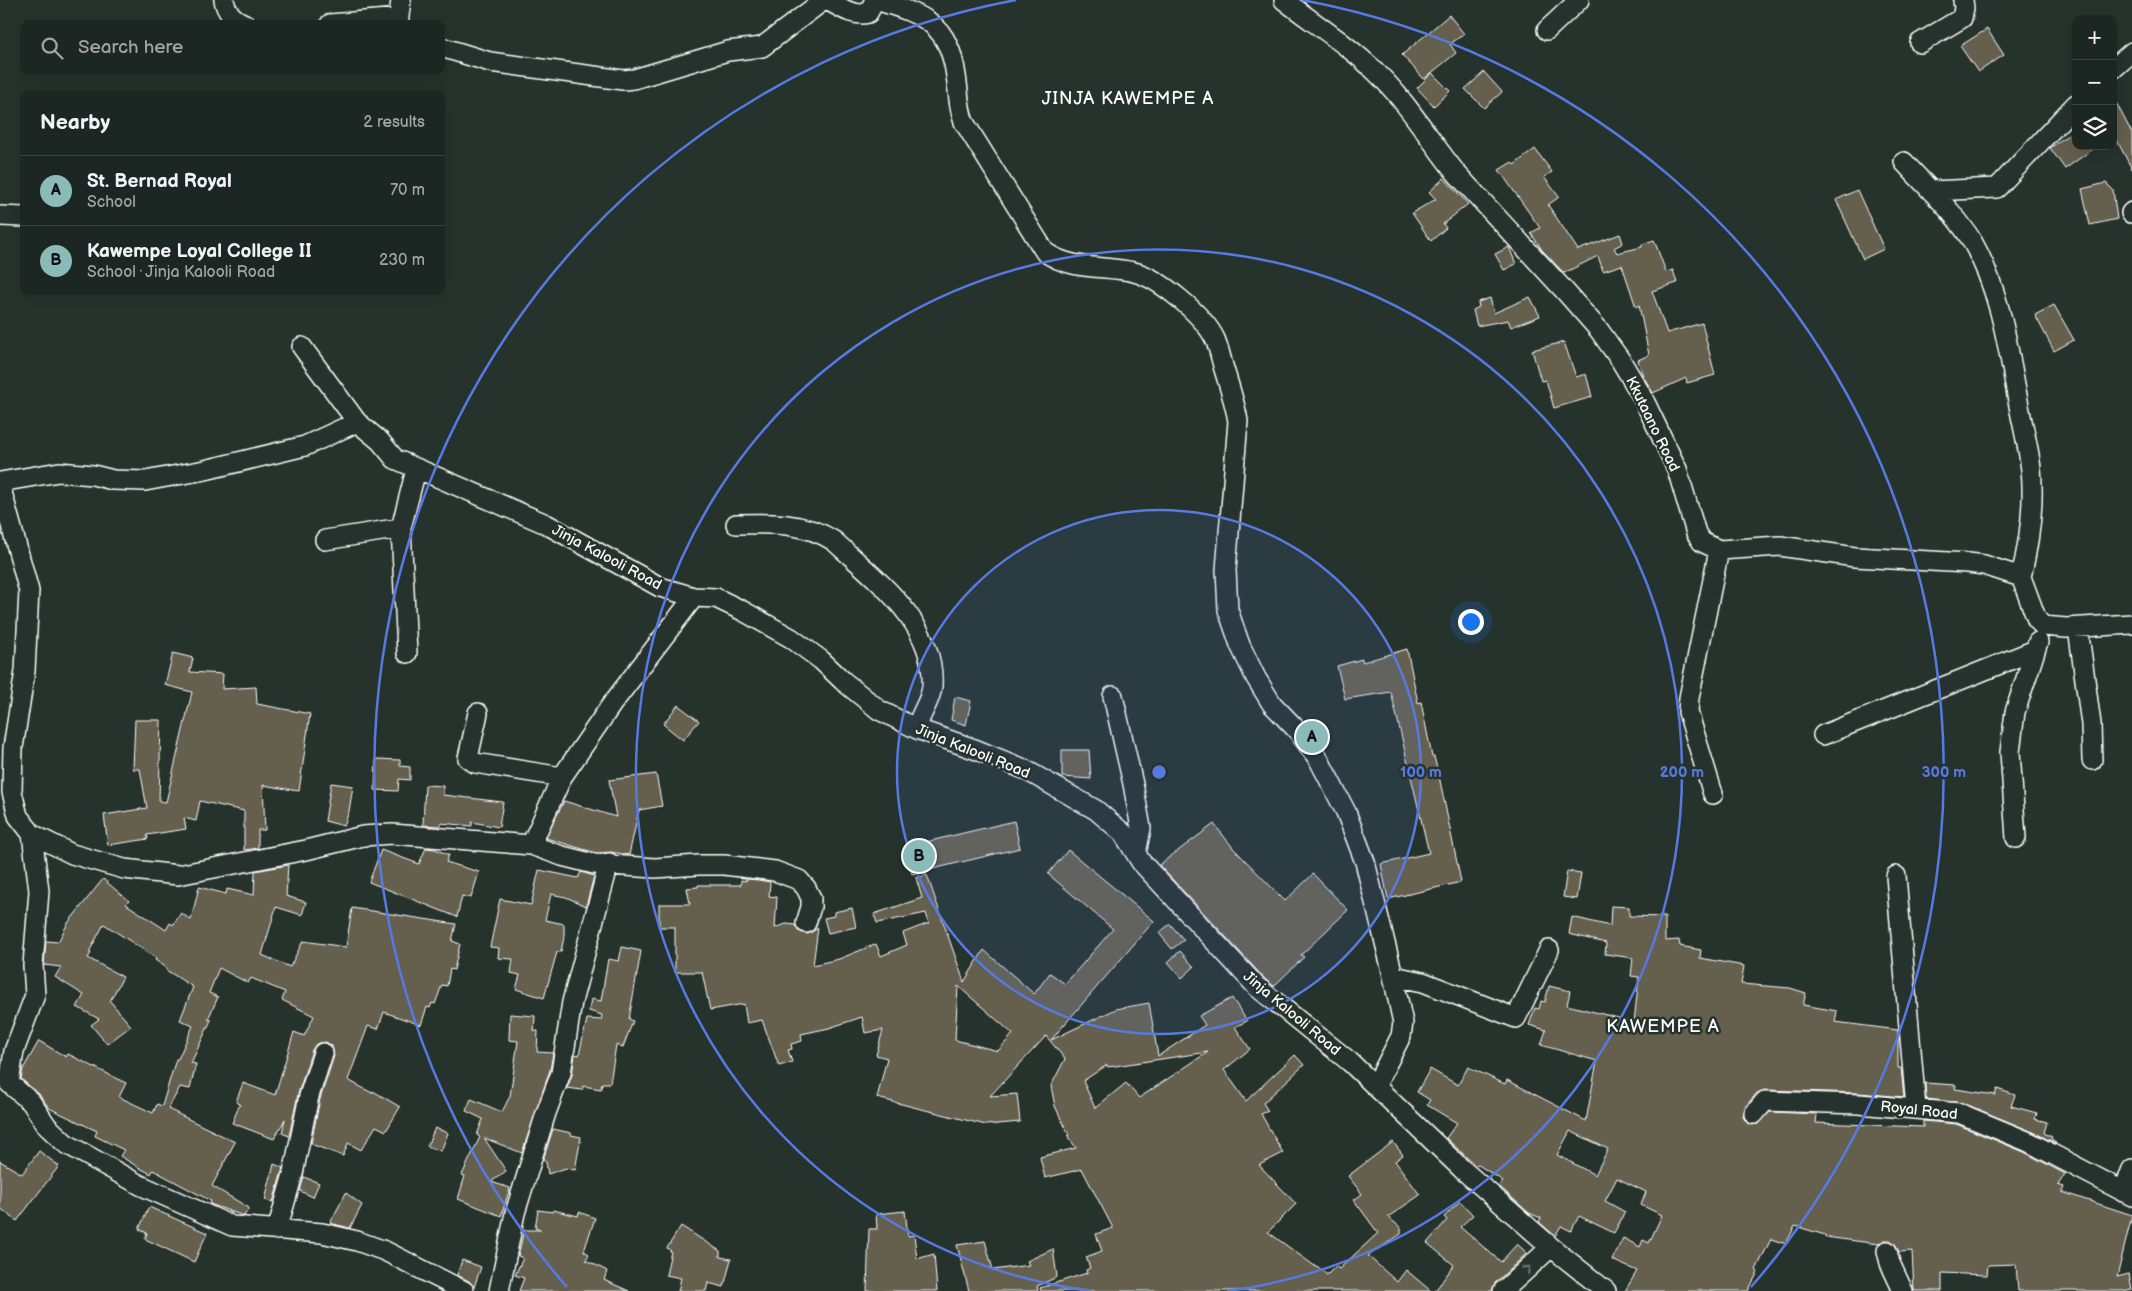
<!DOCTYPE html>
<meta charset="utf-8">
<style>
body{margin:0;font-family:"Balsamiq Sans",sans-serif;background:#252e2a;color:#f1f3f6}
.controls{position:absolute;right:15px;top:15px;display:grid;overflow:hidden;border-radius:10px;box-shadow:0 5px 20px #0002}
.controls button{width:45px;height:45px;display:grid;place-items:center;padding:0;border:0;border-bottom:1px solid #3a4340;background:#1c2622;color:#f1f3f6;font:25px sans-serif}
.you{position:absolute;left:1470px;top:621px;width:18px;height:18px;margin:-12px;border:4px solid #fff;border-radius:50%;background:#1a73e8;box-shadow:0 0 0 8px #1a73e833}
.badge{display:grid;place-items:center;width:32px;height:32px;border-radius:50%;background:#8bbbb9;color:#111;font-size:16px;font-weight:700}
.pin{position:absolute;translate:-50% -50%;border:2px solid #fff;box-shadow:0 1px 5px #0006}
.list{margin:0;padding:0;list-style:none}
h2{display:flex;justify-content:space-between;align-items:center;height:65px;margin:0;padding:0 20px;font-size:21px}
h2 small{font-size:16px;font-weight:400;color:#a0a5a5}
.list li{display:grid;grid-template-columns:32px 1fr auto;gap:15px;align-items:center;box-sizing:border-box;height:70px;padding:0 20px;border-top:1px solid #3a4340}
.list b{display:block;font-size:19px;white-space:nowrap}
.list p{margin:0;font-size:16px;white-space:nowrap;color:#a0a5a5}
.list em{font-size:16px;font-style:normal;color:#a0a5a5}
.icon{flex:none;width:28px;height:28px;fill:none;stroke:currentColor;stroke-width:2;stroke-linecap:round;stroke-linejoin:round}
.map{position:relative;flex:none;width:2132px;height:1291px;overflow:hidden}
.search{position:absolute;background:#1c2622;box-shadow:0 5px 20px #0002;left:20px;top:20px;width:425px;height:55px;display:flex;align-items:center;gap:12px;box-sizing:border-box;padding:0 18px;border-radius:10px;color:#a0a5a5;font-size:19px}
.panel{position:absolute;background:#1c2622;box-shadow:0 5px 20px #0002;left:20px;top:90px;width:425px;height:205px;border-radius:10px}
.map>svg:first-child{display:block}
</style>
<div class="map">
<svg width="2132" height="1291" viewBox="0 0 2132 1291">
<rect width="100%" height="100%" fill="#26332d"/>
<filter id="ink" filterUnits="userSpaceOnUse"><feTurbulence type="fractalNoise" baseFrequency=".02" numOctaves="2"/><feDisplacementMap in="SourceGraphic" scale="10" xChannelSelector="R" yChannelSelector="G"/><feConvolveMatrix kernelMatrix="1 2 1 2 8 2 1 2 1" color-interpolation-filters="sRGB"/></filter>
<g filter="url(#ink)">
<path fill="#655e4e" stroke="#fff" fill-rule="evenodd" d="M 1449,15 L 1464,34 L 1450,44 L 1456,53 L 1424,79 L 1402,55 Z
M 1987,29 L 2004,55 L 1978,72 L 1960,46 Z
M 1484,72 L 1502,92 L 1484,108 L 1465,89 Z
M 1432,73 L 1450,91 L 1434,106 L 1417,88 Z
M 2113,97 L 2132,133 L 2132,169 L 2113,133 Z
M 2076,129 L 2076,146 L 2097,146 L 2065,169 L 2050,148 Z
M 1535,149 L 1552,172 L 1544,177 L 1559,197 L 1548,205 L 1578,250 L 1620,234 L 1623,243 L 1614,248 L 1617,253 L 1642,247 L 1642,244 L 1654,240 L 1666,272 L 1673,270 L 1677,283 L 1652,291 L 1667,333 L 1702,323 L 1715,375 L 1687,383 L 1686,378 L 1653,393 L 1643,376 L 1638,360 L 1649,355 L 1639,305 L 1636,307 L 1622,265 L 1603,271 L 1598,256 L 1564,273 L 1542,250 L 1531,233 L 1540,228 L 1499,170 L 1512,162 L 1514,165 Z
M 1444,178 L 1468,204 L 1443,224 L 1446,228 L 1431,241 L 1412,213 L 1436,199 L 1429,192 Z
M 2106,183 L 2113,190 L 2117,219 L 2090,225 L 2082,189 Z
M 1857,190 L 1884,249 L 1863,259 L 1836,200 Z
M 1509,247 L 1516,264 L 1504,270 L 1495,254 Z
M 1530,297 L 1540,316 L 1511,327 L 1508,320 L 1477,326 L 1473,310 L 1479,307 L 1478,302 L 1490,298 L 1494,313 Z
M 2054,305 L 2074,340 L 2054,351 L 2035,315 Z
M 1564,342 L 1576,377 L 1586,374 L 1592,397 L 1554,408 L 1546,380 L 1541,381 L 1532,350 Z
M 1407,649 L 1418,703 L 1421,702 L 1432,757 L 1434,757 L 1439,776 L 1461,882 L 1388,899 L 1381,864 L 1429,853 L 1391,692 L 1345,699 L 1337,666 L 1362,659 L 1363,662 Z
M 173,653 L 193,658 L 190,672 L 223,674 L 222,689 L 256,687 L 257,704 L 310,714 L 299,791 L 263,785 L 265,830 L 258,830 L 258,848 L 244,850 L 244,811 L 200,801 L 196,821 L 184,818 L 186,829 L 147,835 L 148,839 L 108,845 L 104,815 L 147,808 L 140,769 L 133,769 L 135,720 L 161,720 L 159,801 L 166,802 L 192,692 L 165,685 Z
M 955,697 L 971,701 L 966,725 L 951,720 Z
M 678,705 L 699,721 L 683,740 L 663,724 Z
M 1062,750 L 1089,750 L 1091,779 L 1062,777 Z
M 376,759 L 400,760 L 400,766 L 410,767 L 410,780 L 399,779 L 398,791 L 375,790 Z
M 656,774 L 662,806 L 639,810 L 629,855 L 611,852 L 596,853 L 546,838 L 564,801 L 616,817 L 609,780 Z
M 331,783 L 353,786 L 349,811 L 344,826 L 325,821 Z
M 425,785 L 443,786 L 443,795 L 503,802 L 499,827 L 472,822 L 472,826 L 441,823 L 441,826 L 423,825 Z
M 1014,821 L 1020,848 L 912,874 L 905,847 Z
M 1214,824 L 1234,849 L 1285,901 L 1313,874 L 1348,910 L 1301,955 L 1304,957 L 1274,986 L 1265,979 L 1159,865 Z
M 426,848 L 435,849 L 449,855 L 446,862 L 479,872 L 471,898 L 462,896 L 457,917 L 369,882 L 381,850 L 419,864 Z
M 1068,850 L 1154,921 L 1051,1040 L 1116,1009 L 1149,1003 L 1158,1056 L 1205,1025 L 1199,1016 L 1232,998 L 1247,1021 L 1235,1027 L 1250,1049 L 1224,1070 L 1246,1101 L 1295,1055 L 1304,1065 L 1263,1103 L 1268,1111 L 1261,1114 L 1283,1153 L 1259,1165 L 1296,1204 L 1268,1232 L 1316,1267 L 1317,1266 L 1327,1275 L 1336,1266 L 1339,1269 L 1378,1233 L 1354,1200 L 1362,1194 L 1348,1176 L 1393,1142 L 1403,1155 L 1395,1161 L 1420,1195 L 1388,1217 L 1401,1228 L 1401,1234 L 1368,1256 L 1397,1282 L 1406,1270 L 1431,1291 L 1041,1291 L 1040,1288 L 1087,1273 L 1086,1270 L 1090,1268 L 1086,1257 L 1102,1251 L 1096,1234 L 1113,1228 L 1082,1169 L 1045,1178 L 1040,1157 L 1076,1148 L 1068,1136 L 1069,1135 L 1055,1106 L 1051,1086 L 1065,1059 L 1046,1036 L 990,1096 L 1017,1094 L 1020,1122 L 986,1125 L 877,1098 L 887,1058 L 876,1055 L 883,1030 L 865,1033 L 862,1017 L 829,1028 L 801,1034 L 802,1041 L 791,1044 L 792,1049 L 788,1050 L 792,1062 L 779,1066 L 762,1020 L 747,1023 L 744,1004 L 710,1010 L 702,972 L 675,972 L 675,927 L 659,927 L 659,904 L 690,904 L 687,888 L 698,887 L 698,885 L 741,885 L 741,880 L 746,881 L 746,879 L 759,880 L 770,882 L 769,896 L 777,897 L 775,928 L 786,924 L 795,925 L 798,931 L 808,934 L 818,928 L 813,965 L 839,959 L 876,944 L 881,956 L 907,945 L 903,933 L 929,923 L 926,913 L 877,923 L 874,914 L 922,898 L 916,878 L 927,875 L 964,982 L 984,950 L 1034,994 L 1050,973 L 1065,984 L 1113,929 L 1048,874 ZM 958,986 L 1013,1034 L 998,1051 L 955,1040 ZM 1208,1052 L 1139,1098 L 1126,1083 L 1095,1108 L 1083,1081 L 1107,1065 L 1108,1067 Z
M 288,865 L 286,896 L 306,902 L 302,915 L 276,907 L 262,955 L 290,967 L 303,941 L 346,947 L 352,908 L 456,924 L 452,941 L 460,944 L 454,970 L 450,969 L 447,986 L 442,985 L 435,1004 L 432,1003 L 430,1008 L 427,1007 L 421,1025 L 384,1012 L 378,1029 L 368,1026 L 348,1080 L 372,1093 L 373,1091 L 400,1107 L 386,1131 L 376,1126 L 361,1150 L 348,1143 L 343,1156 L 311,1144 L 320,1099 L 334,1056 L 332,1046 L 326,1042 L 316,1044 L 312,1050 L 298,1094 L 289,1136 L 282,1133 L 285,1119 L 274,1139 L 232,1123 L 240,1104 L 236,1102 L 243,1083 L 275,1095 L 294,1032 L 304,1036 L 314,1016 L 282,1000 L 285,992 L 251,978 L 248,983 L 219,968 L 209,993 L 218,997 L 208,1019 L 211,1020 L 191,1063 L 196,1064 L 190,1089 L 180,1087 L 168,1109 L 235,1142 L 212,1186 L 249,1208 L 244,1216 L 241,1215 L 210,1204 L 211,1201 L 153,1170 L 151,1174 L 138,1167 L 120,1156 L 124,1150 L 95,1136 L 97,1131 L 49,1108 L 39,1094 L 21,1079 L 23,1069 L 39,1041 L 66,1057 L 68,1054 L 126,1083 L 119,1097 L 153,1113 L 157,1104 L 162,1106 L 176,1059 L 178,1059 L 193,1026 L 180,1020 L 193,987 L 166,970 L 167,968 L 155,960 L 156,958 L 104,924 L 89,952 L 91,953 L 88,958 L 123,977 L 110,1001 L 131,1026 L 107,1044 L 91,1025 L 99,1019 L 77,1007 L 84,995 L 55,977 L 61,967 L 44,965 L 46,941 L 58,942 L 68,923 L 103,879 L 129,901 L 126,904 L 166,930 L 170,923 L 173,925 L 181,913 L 191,920 L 199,887 L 226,894 L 227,889 L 254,895 L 255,871 Z
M 539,870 L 578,878 L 581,872 L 594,876 L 586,906 L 566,897 L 551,894 L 545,920 L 564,924 L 564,937 L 561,952 L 557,952 L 544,998 L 516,989 L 520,975 L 511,973 L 513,959 L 498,958 L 499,948 L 490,947 L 500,899 L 531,905 Z
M 1567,871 L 1581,873 L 1577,899 L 1563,897 Z
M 1611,906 L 1629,907 L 1629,916 L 1665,917 L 1665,941 L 1679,940 L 1680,946 L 1701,950 L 1700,958 L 1744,966 L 1741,984 L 1790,988 L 1806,993 L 1803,1005 L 1837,1011 L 1835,1022 L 1898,1030 L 1898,1068 L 1901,1068 L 1904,1097 L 1859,1093 L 1765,1090 L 1757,1093 L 1745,1107 L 1743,1117 L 1747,1123 L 1752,1125 L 1758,1124 L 1770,1112 L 1817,1114 L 1816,1123 L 1923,1127 L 1923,1121 L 1956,1124 L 2024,1152 L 2065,1174 L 2058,1185 L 2064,1187 L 2062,1192 L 2132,1215 L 2117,1277 L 2129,1274 L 2132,1289 L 2122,1291 L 2018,1291 L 2016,1264 L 1988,1265 L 1987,1275 L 1942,1273 L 1942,1291 L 1914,1291 L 1912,1251 L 1899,1252 L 1895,1244 L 1890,1240 L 1884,1240 L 1879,1244 L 1825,1237 L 1825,1235 L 1795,1226 L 1786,1244 L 1771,1239 L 1756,1270 L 1758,1272 L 1748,1291 L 1625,1291 L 1637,1271 L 1612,1260 L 1623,1238 L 1640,1247 L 1643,1240 L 1649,1243 L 1662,1215 L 1641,1205 L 1646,1192 L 1617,1178 L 1605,1201 L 1625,1212 L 1614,1233 L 1579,1216 L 1571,1231 L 1561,1226 L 1555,1236 L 1539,1222 L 1541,1218 L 1529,1213 L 1499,1186 L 1503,1181 L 1477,1164 L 1476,1166 L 1446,1138 L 1457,1123 L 1427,1105 L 1430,1100 L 1417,1092 L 1430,1069 L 1458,1085 L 1468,1067 L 1505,1084 L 1507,1080 L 1586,1121 L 1597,1061 L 1541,1045 L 1546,1030 L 1529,1025 L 1535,1008 L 1539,1009 L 1541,1001 L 1545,1002 L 1549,986 L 1570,991 L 1567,1005 L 1634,1022 L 1639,977 L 1631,976 L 1633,958 L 1605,954 L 1606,943 L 1569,934 L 1572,917 L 1610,926 ZM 1570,1131 L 1608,1149 L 1595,1175 L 1557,1155 Z
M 852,908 L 856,927 L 828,933 L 824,918 L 834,916 L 834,912 Z
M 1170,924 L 1184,940 L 1172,949 L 1159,933 Z
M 622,947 L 641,951 L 629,1019 L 633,1021 L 623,1047 L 616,1045 L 610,1083 L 602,1083 L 601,1089 L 583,1086 L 582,1090 L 567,1088 L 572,1075 L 575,1054 L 579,1055 L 587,1019 L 601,1020 L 602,1015 L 589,1011 L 591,999 L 601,1001 L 608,959 L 619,961 Z
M 1180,951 L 1194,967 L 1182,978 L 1168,962 Z
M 510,1014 L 535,1016 L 534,1031 L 538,1031 L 537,1052 L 553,1053 L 550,1070 L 522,1153 L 484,1138 L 506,1171 L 491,1182 L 510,1188 L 501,1216 L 458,1199 L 465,1176 L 462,1175 L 480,1137 L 477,1135 L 483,1119 L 466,1111 L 471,1099 L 502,1112 L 510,1096 L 518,1041 L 509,1040 Z
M 1925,1083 L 1956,1085 L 1955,1089 L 1995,1095 L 1997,1089 L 2015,1095 L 2011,1106 L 2037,1113 L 2035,1119 L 2047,1122 L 2044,1133 L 2052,1137 L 2051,1139 L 2056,1142 L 2055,1143 L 2033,1132 L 1963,1103 L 1926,1099 Z
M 435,1128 L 448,1133 L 441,1151 L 427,1146 Z
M 553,1129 L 571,1133 L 571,1135 L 581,1137 L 575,1170 L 566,1168 L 548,1174 L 546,1162 L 543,1160 Z
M 39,1151 L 59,1166 L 17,1221 L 0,1208 L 0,1161 L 22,1174 Z
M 274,1164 L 283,1168 L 273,1202 L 265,1200 Z
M 304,1177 L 319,1183 L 313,1197 L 300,1191 Z
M 346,1193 L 362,1205 L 350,1228 L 330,1223 Z
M 1460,1201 L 1473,1215 L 1460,1227 L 1501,1262 L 1517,1244 L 1527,1253 L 1495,1283 L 1492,1291 L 1435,1291 L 1454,1265 L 1427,1243 L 1447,1220 L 1444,1217 Z
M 149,1207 L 207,1233 L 194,1262 L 145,1239 L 147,1233 L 139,1229 Z
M 538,1210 L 553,1212 L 553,1210 L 578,1216 L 579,1212 L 595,1218 L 584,1251 L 589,1254 L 586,1260 L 607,1271 L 604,1280 L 629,1291 L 519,1291 L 524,1278 L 515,1275 L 523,1258 L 518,1256 L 524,1230 L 541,1230 L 535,1228 Z
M 905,1211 L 908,1236 L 914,1235 L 917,1259 L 934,1254 L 937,1291 L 867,1291 L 869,1229 L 877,1229 L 876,1214 Z
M 681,1226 L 720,1251 L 720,1257 L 731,1259 L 724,1287 L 708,1283 L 706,1291 L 678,1291 L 681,1278 L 666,1275 L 671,1251 L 667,1248 Z
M 985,1241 L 993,1270 L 1029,1265 L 1027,1261 L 1053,1249 L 1057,1277 L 1037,1286 L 1038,1291 L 969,1291 L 957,1245 Z
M 462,1260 L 481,1267 L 474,1287 L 469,1281 L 457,1275 Z"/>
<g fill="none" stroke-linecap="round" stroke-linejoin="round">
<g stroke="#fff" stroke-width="22">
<path id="minor" d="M 224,0 C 226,12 233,19 245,24
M 827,0 C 840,7 853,17 868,13 L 875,0
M 876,0 C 923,15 949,22 956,76 C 959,93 958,107 964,122 L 1045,252 C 1072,271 1103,265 1134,272 C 1160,278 1204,316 1215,339 C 1219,348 1221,359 1224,369 C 1229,386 1235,403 1238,421 L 1226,570 L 1228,610 L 1240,645 L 1256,678 L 1272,704 L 1298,731 L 1319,760 L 1346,812 L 1365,862 L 1391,967 L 1403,1023 L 1401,1036 L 1376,1085
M 1284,0 C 1316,25 1350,46 1378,74 C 1409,104 1430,141 1457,174 L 1563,289 L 1599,330 L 1621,361 L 1642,396 L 1677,469 L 1696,533 L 1702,542 L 1719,550 L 1780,546 L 1855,557 L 1968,563 L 1984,565 L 2021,577 L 2037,620 L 2043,626 L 2066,628 L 2132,624
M 330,24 L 399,18
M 398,24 L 401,0
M 1547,30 L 1579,0
M 1920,43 L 1962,18 L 1964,8 L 1963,0
M 441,47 L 490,62 L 623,80 L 634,79 L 728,51 L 762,47 L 824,0
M 2113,69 L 2132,52
M 1904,162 C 1927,188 1956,213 1973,243 C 2002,294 2009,355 2020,411 C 2025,436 2032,461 2032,486 C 2033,517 2028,547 2021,577
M 1931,191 L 1997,188 L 2076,104
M 2131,213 L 2132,212
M 0,216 L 24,217
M 302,347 L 357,422
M 0,482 L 59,472 L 93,475 L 113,480 L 145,481 L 205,470 L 305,446 L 357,422 L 380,441 L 395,459 L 546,524 L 660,587 L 694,597 L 716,598 L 743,611 L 791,638 L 821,660 L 843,681 L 879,710 L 917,729 L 977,750 L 1024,769 L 1096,810 L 1123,833 L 1141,862 L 1257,987 L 1350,1062 L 1463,1170 L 1551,1247 L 1606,1291
M 0,485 L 29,591 L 25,671 L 13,748 L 12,792 L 18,816 L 32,834 L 72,854 L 124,869 L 178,875 L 306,850 L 363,836 L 392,834 L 531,845 L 562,856 L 594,864 L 655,868 L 699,865 L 724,865 L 775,871 L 799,880 L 806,888 L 811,898 L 811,907 L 806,923
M 736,524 C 770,523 805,522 834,541 C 875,579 936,623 932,686 C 931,702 919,714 917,729
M 401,528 L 407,653
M 325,540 L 401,528 L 416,470
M 2078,628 L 2091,724 L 2092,760
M 1113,696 L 1133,784 L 1141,828 L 1136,854
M 478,713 L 468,758 L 475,763 L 562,777
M 1823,735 L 2035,650
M 1713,794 L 1688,712 L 1689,698 L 1719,550
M 32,834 L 39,891 L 33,965 L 35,995 L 14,1051 L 9,1083 L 31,1102 L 47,1126 L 65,1143 L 140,1185 L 232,1226 L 322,1233 L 357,1241 L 385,1251 L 464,1291
M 2016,838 L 2010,752 L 2015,712 L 2038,642
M 531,845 L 562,777 L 612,704 L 694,597
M 1896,876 L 1916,1108
M 1393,976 L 1423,982 L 1516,1018 L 1549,950
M 1754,1114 L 1765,1101 L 1859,1104 L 1959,1113 L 2029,1142 L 2132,1196
M 2123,1192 L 2132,1169
M 277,1230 L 293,1174 L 309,1096 L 323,1053
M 1887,1251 L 1890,1263 L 1903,1291
M 499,1291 L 515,1213 L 546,1113 L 561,1073 L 572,1002 L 609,863
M 1503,1291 L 1551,1247"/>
</g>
<use href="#minor" stroke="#26332d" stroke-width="19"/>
</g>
<defs><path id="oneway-chevron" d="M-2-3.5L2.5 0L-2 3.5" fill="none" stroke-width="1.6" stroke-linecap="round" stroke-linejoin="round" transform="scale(1.25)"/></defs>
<use stroke="#727a76" href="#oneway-chevron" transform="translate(1527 1269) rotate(-43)"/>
</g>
<circle cx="1159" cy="772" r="262" fill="#567ae2" fill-opacity=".12"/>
<g fill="none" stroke="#567ae2" stroke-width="2.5">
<circle cx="1159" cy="772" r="262"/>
<path d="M1091 1291A523 523 0 1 1 1227 1291"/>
<path d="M567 1287A785 785 0 0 1 1016 0M1302 0A785 785 0 0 1 1751 1287"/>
</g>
<g text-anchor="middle" stroke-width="5" stroke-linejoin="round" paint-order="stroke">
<g font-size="15" fill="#fff" stroke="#26332d">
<text transform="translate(1653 424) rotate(64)" y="5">Kkutaano Road</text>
<text transform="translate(607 557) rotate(28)" y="5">Jinja Kalooli Road</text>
<text transform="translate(973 751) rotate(22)" y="5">Jinja Kalooli Road</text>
<text transform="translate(1292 1013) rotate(40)" y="5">Jinja Kalooli Road</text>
<text transform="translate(1919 1110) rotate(6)" y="5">Royal Road</text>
</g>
<g font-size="18" letter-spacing="1" fill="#fff" stroke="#26332d">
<text x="1128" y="104">JINJA KAWEMPE A</text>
<text x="1663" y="1032">KAWEMPE A</text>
</g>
</g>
<circle cx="1159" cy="772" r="8" fill="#567ae2" stroke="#26332d" stroke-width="2.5"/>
<g font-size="15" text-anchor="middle" font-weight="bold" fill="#567ae2" stroke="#26332d" stroke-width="5" stroke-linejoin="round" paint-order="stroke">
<text x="1421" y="777">100 m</text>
<text x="1682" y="777">200 m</text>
<text x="1944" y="777">300 m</text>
</g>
</svg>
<div class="controls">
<button>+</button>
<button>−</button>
<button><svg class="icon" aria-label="layers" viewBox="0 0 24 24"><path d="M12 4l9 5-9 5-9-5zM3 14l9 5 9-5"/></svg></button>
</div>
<div class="you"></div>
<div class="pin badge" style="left:1312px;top:737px">A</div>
<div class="pin badge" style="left:919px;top:856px">B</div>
<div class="search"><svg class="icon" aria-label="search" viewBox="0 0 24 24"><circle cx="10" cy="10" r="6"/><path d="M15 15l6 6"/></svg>Search here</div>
<section class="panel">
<h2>Nearby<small>2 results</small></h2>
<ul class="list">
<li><span class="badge">A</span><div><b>St. Bernad Royal</b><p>School</p></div><em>70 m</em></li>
<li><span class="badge">B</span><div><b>Kawempe Loyal College II</b><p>School · Jinja Kalooli Road</p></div><em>230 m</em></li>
</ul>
</section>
</div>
